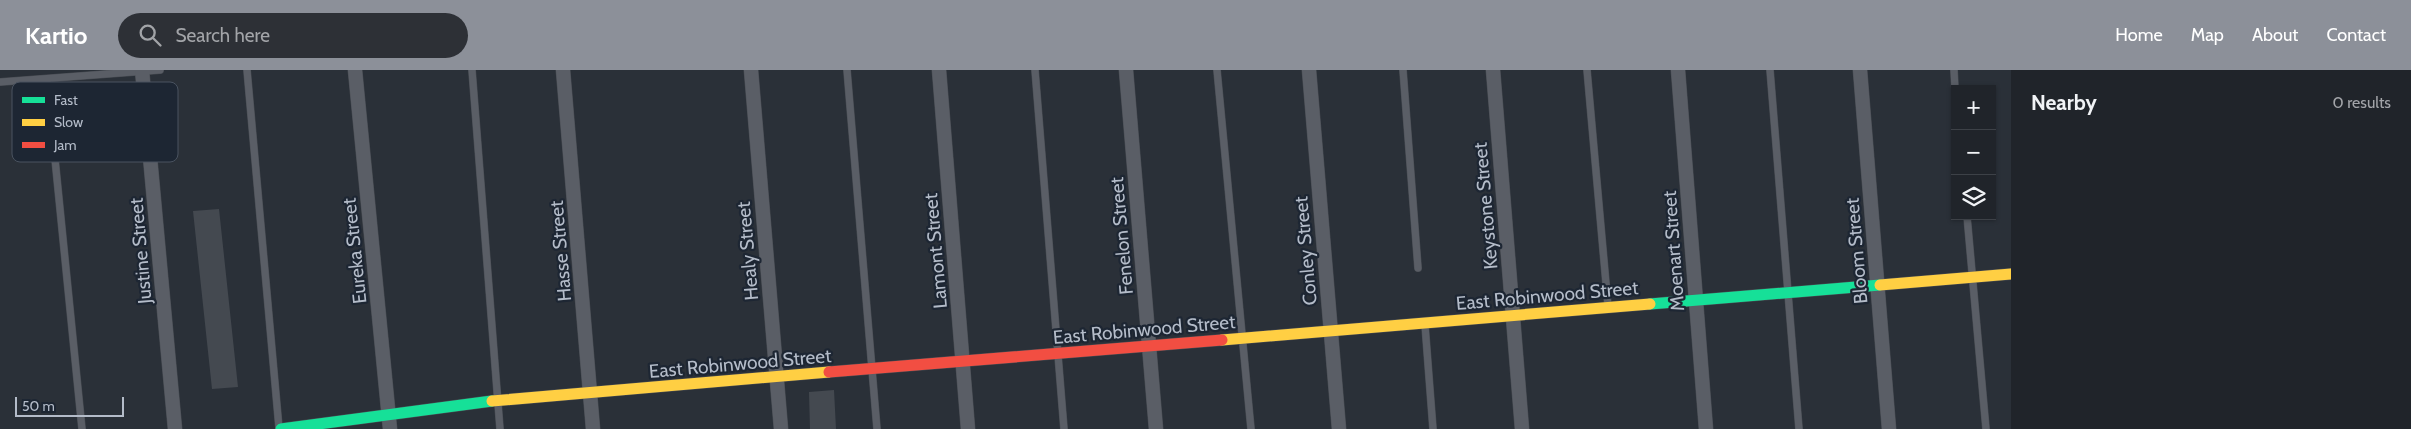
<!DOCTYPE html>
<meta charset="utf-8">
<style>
body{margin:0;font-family:Cabin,sans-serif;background:#2d3036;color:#f1f3f6}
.controls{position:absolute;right:15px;top:15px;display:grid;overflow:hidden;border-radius:0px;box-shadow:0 1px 4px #0004}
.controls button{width:45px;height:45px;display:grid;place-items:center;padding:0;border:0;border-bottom:1px solid #3d4147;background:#20242a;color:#f1f3f6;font:25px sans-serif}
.scale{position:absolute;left:15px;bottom:12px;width:109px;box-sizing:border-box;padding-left:5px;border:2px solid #b4bcc9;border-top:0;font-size:14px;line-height:18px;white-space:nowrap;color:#b4bcc9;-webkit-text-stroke:4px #1d2633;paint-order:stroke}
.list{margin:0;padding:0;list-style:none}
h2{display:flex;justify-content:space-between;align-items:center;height:65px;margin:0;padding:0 20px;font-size:21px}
h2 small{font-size:16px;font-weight:400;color:#a2a4a8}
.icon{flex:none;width:28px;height:28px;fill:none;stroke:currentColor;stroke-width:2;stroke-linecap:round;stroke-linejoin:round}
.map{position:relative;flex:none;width:2011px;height:359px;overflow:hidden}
header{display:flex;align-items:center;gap:30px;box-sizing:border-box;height:70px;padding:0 25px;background:#8c9099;color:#fff}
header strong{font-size:24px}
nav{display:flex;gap:28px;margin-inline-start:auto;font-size:18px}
.search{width:350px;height:45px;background:#2d3036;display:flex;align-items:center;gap:12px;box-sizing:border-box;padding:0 18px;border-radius:28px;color:#a2a4a8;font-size:19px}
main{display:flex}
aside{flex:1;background:#20242a}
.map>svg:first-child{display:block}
</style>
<header>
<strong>Kartio</strong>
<div class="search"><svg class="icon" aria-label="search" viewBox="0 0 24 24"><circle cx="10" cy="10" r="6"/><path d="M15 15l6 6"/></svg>Search here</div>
<nav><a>Home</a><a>Map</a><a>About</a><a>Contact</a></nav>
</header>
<main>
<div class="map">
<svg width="2011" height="359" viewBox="0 0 2011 359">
<rect width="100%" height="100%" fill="#2a3038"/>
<path fill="#444950" d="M 219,139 L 238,317 L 212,319 L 193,141 Z
M 834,320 L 836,359 L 810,359 L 809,322 Z"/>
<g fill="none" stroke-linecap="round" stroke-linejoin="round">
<g stroke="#484c53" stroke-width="8">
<path id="lane" d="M 247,0 L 279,358
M 472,0 L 500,359
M 847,0 L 877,359
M 1035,0 L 1064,359
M 1217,0 L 1251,359
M 1403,0 L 1418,198
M 1587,0 L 1608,236
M 1770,0 L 1799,359
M 1954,0 L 1955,19
M 47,9 L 82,359
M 0,12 L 160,0
M 1967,146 L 1986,359
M 1425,255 L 1433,359"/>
</g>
<g stroke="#484c53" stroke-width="15">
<path id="street" d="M 142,0 L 175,359
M 355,0 L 390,359
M 563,0 L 593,359
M 751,0 L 781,359
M 939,0 L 968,359
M 1126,0 L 1156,359
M 1309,0 L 1339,359
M 1493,0 L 1522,359
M 1678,0 L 1706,359
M 1860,0 L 1889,359"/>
</g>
<g stroke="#484c53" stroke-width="12">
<path id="fast" d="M 1650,234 L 1880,215
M 281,359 L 492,331"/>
</g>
<g stroke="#484c53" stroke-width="12">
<path id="slow" d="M 1880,215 L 2011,204
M 1222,270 L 1650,234
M 492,331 L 829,302"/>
</g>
<g stroke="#484c53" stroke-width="12">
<path id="jam" d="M 829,302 L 1222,270"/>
</g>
<use href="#lane" stroke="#5a5e66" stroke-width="7"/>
<use href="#street" stroke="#5a5e66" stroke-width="14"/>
<use href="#fast" stroke="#16e098" stroke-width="11"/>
<use href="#slow" stroke="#ffcf43" stroke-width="11"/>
<use href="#jam" stroke="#f24e42" stroke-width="11"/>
</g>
<g text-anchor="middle" stroke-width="4.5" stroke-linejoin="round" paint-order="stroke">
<g font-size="19" fill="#b4bcc9" stroke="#1d2633">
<text transform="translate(1485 136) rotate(-95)" y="7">Keystone Street</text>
<text transform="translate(1121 166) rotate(-95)" y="7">Fenelon Street</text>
<text transform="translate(140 181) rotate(-95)" y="7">Justine Street</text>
<text transform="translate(354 181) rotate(-96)" y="7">Eureka Street</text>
<text transform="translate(560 181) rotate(-95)" y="7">Hasse Street</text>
<text transform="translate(747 181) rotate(-95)" y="7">Healy Street</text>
<text transform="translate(935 181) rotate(-95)" y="7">Lamont Street</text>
<text transform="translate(1305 181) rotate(-95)" y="7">Conley Street</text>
<text transform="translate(1673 181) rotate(-94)" y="7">Moenart Street</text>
<text transform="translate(1856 181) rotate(-95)" y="7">Bloom Street</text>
<text transform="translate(1547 225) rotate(-5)" y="7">East Robinwood Street</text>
<text transform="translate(1144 259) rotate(-5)" y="7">East Robinwood Street</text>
<text transform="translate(740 293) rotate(-5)" y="7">East Robinwood Street</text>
</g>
</g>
<rect x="12" y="12" width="166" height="80" rx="8" fill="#1d2633" stroke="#4a5360" stroke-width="1"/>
<rect x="22" y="27" width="23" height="6" fill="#16e098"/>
<rect x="22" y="49" width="23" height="7" fill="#ffcf43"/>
<rect x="22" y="72" width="23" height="6" fill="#f24e42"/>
<g font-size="14" fill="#b4bcc9">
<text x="54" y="35">Fast</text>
<text x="54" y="57">Slow</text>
<text x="54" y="80">Jam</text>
</g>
</svg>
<div class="controls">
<button>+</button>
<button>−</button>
<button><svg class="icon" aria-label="layers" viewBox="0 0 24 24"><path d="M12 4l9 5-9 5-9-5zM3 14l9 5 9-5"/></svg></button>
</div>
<div class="scale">50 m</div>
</div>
<aside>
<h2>Nearby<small>0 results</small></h2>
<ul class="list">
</ul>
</aside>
</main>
